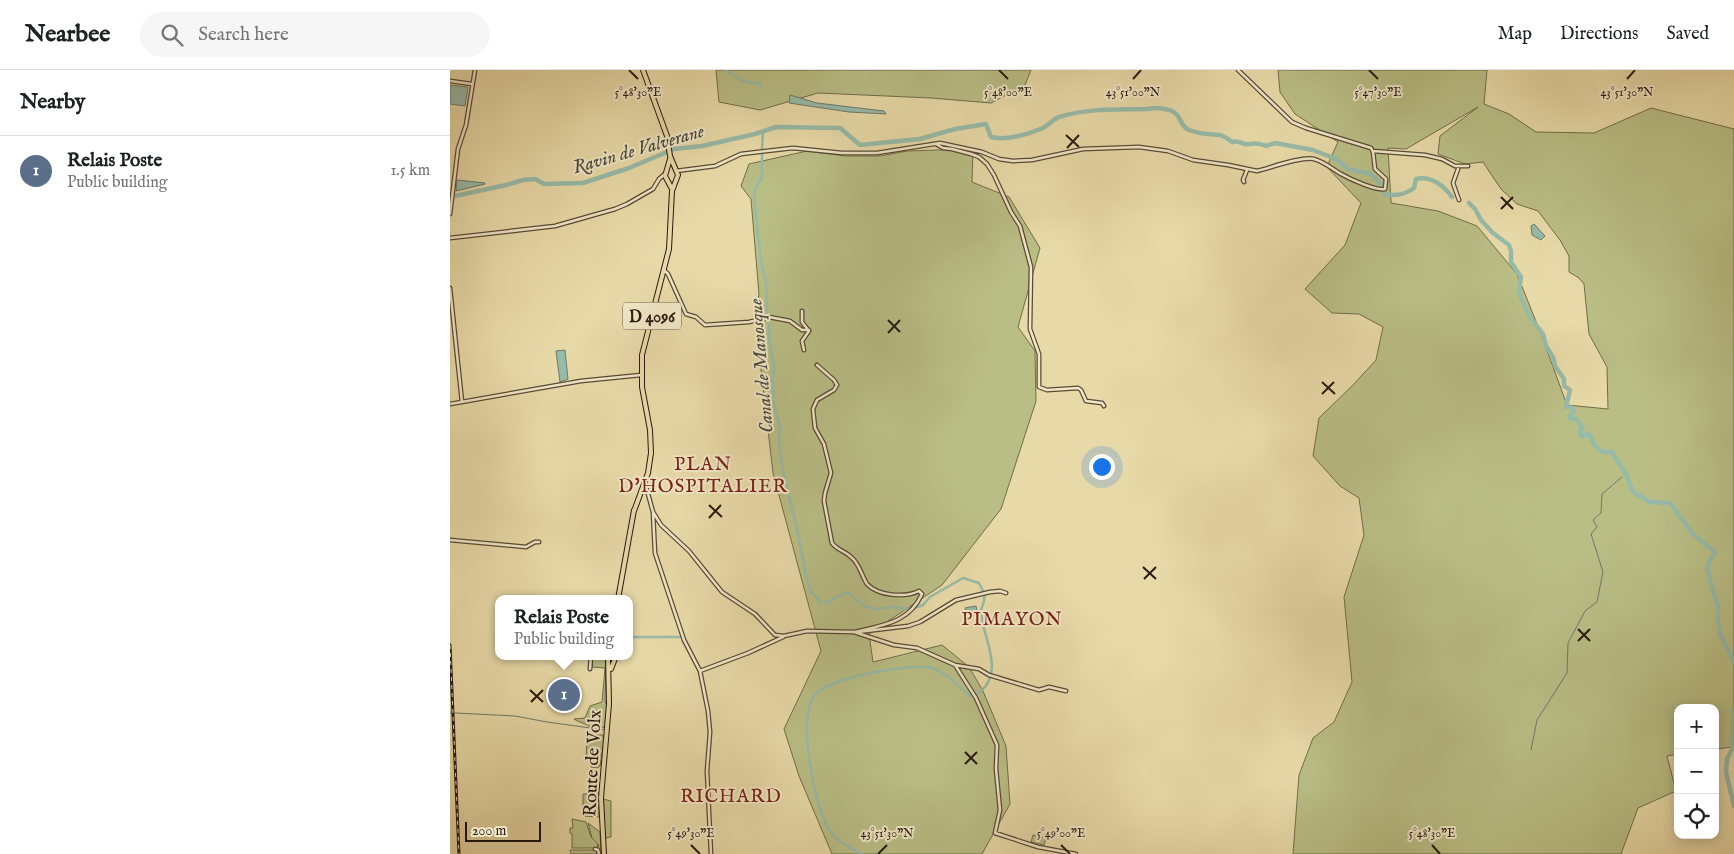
<!DOCTYPE html>
<meta charset="utf-8">
<style>
body{margin:0;font-family:"IM FELL English",serif;background:#f6f6f6;color:#202124}
.controls{position:absolute;right:15px;bottom:15px;display:grid;overflow:hidden;border-radius:10px;box-shadow:0 2px 12px #0003}
.controls button{width:45px;height:45px;display:grid;place-items:center;padding:0;border:0;border-bottom:1px solid #e0e0e0;background:#fff;color:#202124;font:25px sans-serif}
.scale{position:absolute;left:15px;bottom:12px;width:76px;box-sizing:border-box;padding-left:5px;border:2px solid #281911;border-top:0;font-size:14px;line-height:18px;white-space:nowrap;color:#281911;-webkit-text-stroke:4px #f0e7c6;paint-order:stroke}
.you{position:absolute;left:651px;top:396px;width:18px;height:18px;margin:-12px;border:4px solid #fff;border-radius:50%;background:#1a73e8;box-shadow:0 0 0 8px #1a73e833}
.badge{display:grid;place-items:center;width:32px;height:32px;border-radius:50%;background:#8f2418;color:#fff;font-size:16px;font-weight:700}
.pin{position:absolute;translate:-50% -50%;border:2px solid #fff;box-shadow:0 1px 5px #0006}
.popup{position:absolute;left:45px;top:525px;width:138px;height:65px;box-sizing:border-box;display:grid;place-content:center;border-radius:10px;background:#fff;filter:drop-shadow(0 1px 4px #0005);font-size:16px;white-space:nowrap;color:#757577}
.popup b{font-size:19px;color:#202124}
.popup::after{content:'';position:absolute;left:50%;top:100%;margin-left:-10px;border:10px solid transparent;border-top-color:#fff}
.list{margin:0;padding:0;list-style:none}
h2{display:flex;justify-content:space-between;align-items:center;height:65px;margin:0;padding:0 20px;font-size:21px}
h2 small{font-size:16px;font-weight:400;color:#757577}
.list li{display:grid;grid-template-columns:32px 1fr auto;gap:15px;align-items:center;box-sizing:border-box;height:70px;padding:0 20px;border-top:1px solid #e0e0e0}
.list b{display:block;font-size:19px;white-space:nowrap}
.list p{margin:0;font-size:16px;white-space:nowrap;color:#757577}
.list em{font-size:16px;font-style:normal;color:#757577}
.icon{flex:none;width:28px;height:28px;fill:none;stroke:currentColor;stroke-width:2;stroke-linecap:round;stroke-linejoin:round}
.map{position:relative;flex:none;width:1284px;height:784px;overflow:hidden}
header{display:flex;align-items:center;gap:30px;box-sizing:border-box;height:70px;padding:0 25px;background:#fff;border-bottom:1px solid #e0e0e0}
header strong{font-size:24px}
nav{display:flex;gap:28px;margin-inline-start:auto;font-size:18px}
.search{width:350px;height:45px;background:#f6f6f6;display:flex;align-items:center;gap:12px;box-sizing:border-box;padding:0 18px;border-radius:28px;color:#757577;font-size:19px}
main{display:flex}
aside{flex:1;background:#fff}
.map>svg:first-child{display:block}
</style>
<header>
<strong>Nearbee</strong>
<div class="search"><svg class="icon" aria-label="search" viewBox="0 0 24 24"><circle cx="10" cy="10" r="6"/><path d="M15 15l6 6"/></svg>Search here</div>
<nav><a>Map</a><a>Directions</a><a>Saved</a></nav>
</header>
<main>
<aside>
<h2>Nearby<small></small></h2>
<ul class="list">
<li><span class="badge" style="background:#5c6f8a">1</span><div><b>Relais Poste</b><p>Public building</p></div><em>1.5 km</em></li>
</ul>
</aside>
<div class="map">
<svg width="1284" height="784" viewBox="0 0 1284 784">
<rect width="100%" height="100%" fill="#e8daa8"/>
<filter id="stains"><feTurbulence type="fractalNoise" baseFrequency=".004" numOctaves="4"/><feColorMatrix values="0 0 0 0 .2 0 0 0 0 .09 0 0 0 0 .02 0 0 0 .5 -.17"/></filter>
<radialGradient id="worn" r=".72"><stop offset=".6" stop-color="#630" stop-opacity="0"/><stop offset="1" stop-color="#630" stop-opacity=".3"/></radialGradient>
<path fill="#b9be85" stroke="#706c4b" fill-rule="evenodd" d="M 266,0 L 581,0 L 575,15 L 541,33 L 481,28 L 368,23 L 310,40 L 269,32 Z
M 828,0 L 1037,0 L 1034,34 L 1059,44 L 1086,62 L 1144,63 L 1201,38 L 1284,59 L 1284,677 L 1265,679 L 1265,638 L 1228,638 L 1228,684 L 1217,686 L 1226,721 L 1188,738 L 1171,784 L 843,784 L 849,705 L 863,668 L 884,652 L 902,612 L 894,527 L 914,465 L 909,428 L 890,416 L 863,386 L 869,348 L 903,315 L 926,290 L 933,257 L 909,244 L 882,243 L 855,219 L 895,175 L 911,133 L 875,95 L 878,94 L 888,72 L 845,44 L 830,22 ZM 1028,37 L 990,66 L 988,84 L 1015,94 L 1033,92 L 1051,119 L 1067,134 L 1088,141 L 1110,170 L 1119,186 L 1119,202 L 1129,208 L 1134,214 L 1139,264 L 1157,297 L 1158,339 L 1117,335 L 1091,264 L 1067,204 L 1027,156 L 988,141 L 941,133 L 938,78 L 956,79 Z
M 488,80 L 523,80 L 522,112 L 559,127 L 590,178 L 568,257 L 585,281 L 586,331 L 551,439 L 492,515 L 419,564 L 423,592 L 492,575 L 519,597 L 533,621 L 556,676 L 560,734 L 532,784 L 382,784 L 349,706 L 334,659 L 371,581 L 323,403 L 305,248 L 309,224 L 301,129 L 291,116 L 299,94 L 357,81 L 395,86 L 430,86 L 457,81 Z
M 143,586 L 156,588 L 155,630 L 157,637 L 156,656 L 152,658 L 148,655 L 141,657 C 135,653 130,653 124,649 L 135,648 L 140,636 L 152,632 L 155,598 L 142,597 Z
M 139,665 L 141,667 L 145,665 L 153,665 L 154,671 L 150,696 L 147,698 L 141,697 L 140,692 L 141,688 L 144,687 L 145,678 L 141,677 L 140,688 L 136,691 L 137,667 Z
M 144,714 L 146,714 L 149,718 L 149,747 L 133,746 L 133,724 L 137,724 L 138,721 L 142,721 L 142,723 L 144,723 Z
M 153,729 L 161,731 L 161,767 L 155,768 Z
M 122,749 L 136,752 L 141,767 L 148,774 L 142,768 L 138,753 L 150,762 L 151,784 L 150,784 L 148,774 L 147,778 L 122,778 L 122,764 L 120,763 L 120,758 L 123,758 Z
M 583,765 L 596,768 L 594,775 L 581,772 Z
M 120,780 L 145,780 L 148,784 L 121,784 Z"/>
<path fill="#97bba9" stroke="#6b7a6c" d="M 0,15 L 18,17 L 15,36 L 0,34 Z
M 340,25 L 367,33 L 434,41 L 436,44 L 399,42 L 339,33 Z
M 7,110 L 35,113 L 35,114 L 6,121 Z
M 1084,154 L 1095,166 L 1091,170 L 1082,165 L 1081,156 Z
M 115,280 L 118,309 L 110,312 L 106,281 Z
M 526,536 L 528,545 L 517,547 L 515,538 Z"/>
<g fill="none" stroke-linecap="round" stroke-linejoin="round">
<path stroke="#6b7a6c" stroke-width="1" d="M 1173,403 L 1174,401
M 0,643 L 1,643
M 5,643 L 65,646 L 97,652 L 155,660
M 1081,680 L 1087,650 L 1117,603 L 1118,573 L 1135,541 L 1147,532 L 1153,502 L 1141,464 L 1147,457 L 1143,450 L 1151,443 L 1152,424 L 1172,407"/>
<path stroke="#97bba9" stroke-width="2.5" d="M 276,0 L 292,11 L 310,14 L 311,18
M 312,80 L 313,61
M 310,109 L 304,122 L 306,147 L 311,191 L 316,213 L 317,244 L 320,260 L 319,267 L 324,297 L 323,311 L 324,335 L 330,357 L 329,371 L 333,402 L 346,454 L 357,510 L 361,521 L 370,532 C 384,534 386,523 398,523 L 416,537 L 426,539 L 443,537 L 461,539 L 473,535 L 480,527 L 513,508 L 529,513 L 533,521
M 310,111 L 312,109 L 312,83
M 179,567 L 231,567
M 412,784 C 400,778 387,772 379,759 C 364,736 348,651 363,627 C 374,608 460,593 481,598 C 497,602 508,617 521,626 C 526,625 528,624 531,621 C 555,601 532,565 531,542 C 531,535 536,533 534,524"/>
<path stroke="#97bba9" stroke-width="4.5" d="M 934,124 C 946,126 954,125 964,118 L 966,109 C 981,105 994,116 1002,127
M 5,126 L 56,115 L 73,110 L 85,109 L 94,114 L 133,113 L 179,98 L 224,79 L 252,76 L 305,64 L 326,57 L 390,58 L 410,75 L 470,69 L 505,59 L 536,54 L 541,67 C 556,71 579,64 593,58 C 599,55 603,49 609,47 C 638,38 666,40 696,39 C 705,38 713,37 722,41 C 732,45 729,56 739,60 C 749,64 758,64 769,65 C 773,65 778,69 782,72 C 788,70 789,73 795,74 C 804,75 804,71 816,76 L 825,73 L 863,80 L 886,89 L 898,99 L 921,104 L 932,115
M 1019,133 L 1025,139 L 1031,150 L 1043,163 L 1059,175 L 1061,181 L 1061,192 L 1071,207 L 1069,221 L 1072,230 L 1080,247 L 1093,264 L 1096,276 L 1103,287 L 1105,296 L 1114,309 L 1114,316 L 1120,320 L 1116,337 L 1123,338 L 1124,341 L 1120,346 L 1120,348 L 1126,349 L 1132,357 L 1130,364 L 1132,367 L 1139,363 L 1144,375 L 1152,382 L 1162,382 L 1176,404 L 1183,422 L 1200,432 L 1220,433 L 1243,464 L 1265,482 L 1257,496 L 1260,510 L 1268,537 L 1268,550 L 1270,564 L 1284,592
M 1284,640 L 1282,679 L 1277,689 L 1276,702 L 1284,736"/>
<g stroke="#584937" stroke-width="5">
<path id="minor" d="M 0,11 L 22,14
M 486,74 L 493,78 L 502,79 L 521,84 L 529,87 L 537,94 L 544,105 L 561,142 L 570,156 L 581,197 L 580,259 L 589,284 L 589,317 L 597,320 L 628,318 L 631,320 L 636,331 L 652,333 L 654,336
M 923,81 L 975,85 L 992,89 L 1005,96 L 1018,96
M 1008,99 L 1003,113 L 1009,130
M 226,101 L 265,96 L 291,84 L 343,78 L 392,83 L 427,83 L 490,73 L 532,82 L 549,89 L 563,91 L 582,90 L 633,79 L 689,77 L 718,81 L 743,90 L 778,95 L 807,101 C 820,98 852,86 864,89 C 875,92 882,99 891,104 C 900,109 926,121 935,119 L 936,109 L 925,99 L 923,82 L 921,78 L 856,58 L 842,52 L 788,0
M 794,112 L 793,110 L 797,100
M 0,144 L 8,79 L 16,55 L 25,0
M 0,168 L 105,156 L 165,139 L 177,134 L 203,119 L 209,109 L 215,104
M 214,200 L 218,204 L 236,244 L 246,247 L 255,255 L 299,252 L 319,247 L 340,251 L 352,260 L 359,260
M 0,218 L 12,332
M 352,241 L 352,252 L 359,261 L 352,271 L 354,280
M 367,295 L 384,310 L 387,315 L 384,320 L 367,330 L 363,339 L 365,358 L 374,374 L 381,403 L 375,423 L 374,431 L 382,473 C 387,480 395,481 401,487 C 410,494 411,505 417,514 C 428,526 455,528 469,521 L 472,524 C 459,553 433,555 405,562
M 0,334 L 131,311 L 191,305
M 195,413 L 203,442 L 211,455 L 239,481 L 272,522 L 305,544 L 325,565 L 334,566 L 357,561 L 404,562 L 444,575 L 467,578 L 505,595 L 526,628 L 547,675 L 546,699 L 550,740 L 545,763 L 588,777 L 626,784
M 203,443 L 205,483 L 234,570 L 250,601 L 258,641 L 260,662 L 257,701 L 261,784
M 0,470 L 76,477 L 85,472 L 89,472
M 408,562 L 458,556 L 470,552 L 506,530 L 540,522 L 550,521 L 556,523
M 505,595 L 529,599 L 539,605 L 589,620 L 599,617 L 616,621
M 140,599 L 141,586
M 250,601 L 298,583 L 333,567
M 145,779 L 148,780 L 149,784"/>
</g>
<g stroke="#281911" stroke-width="6">
<path id="primary" d="M 220,89 L 215,106 L 222,119
M 184,441 L 198,403 L 201,383 L 200,360 L 192,317 L 192,285 L 219,179 L 222,121 L 228,105 L 220,86 L 217,66 L 193,0
M 168,529 L 184,440
M 161,599 L 166,586
M 154,784 L 151,728 L 159,634 L 158,587"/>
</g>
<use href="#minor" stroke="#f0e7c6" stroke-width="2.5"/>
<use href="#primary" stroke="#e8daa8" stroke-width="4"/>
<g stroke="#281911" stroke-width="3">
<path id="rail" d="M 0,575 L 9,784"/>
</g>
<use href="#rail" stroke="#f0e7c6" stroke-width="1" stroke-dasharray="4" stroke-linecap="butt"/>
</g>
<path fill="none" stroke="#281911" stroke-width="2" d="M 179,0 L 188,9M 549,0 L 558,9M 919,0 L 928,9M 683,9 L 691,0M 1177,9 L 1185,0M 616,65 L 629,77M 617,78 L 629,65M 1051,127 L 1063,139M 1051,139 L 1063,127M 438,250 L 450,262M 438,263 L 450,250M 872,312 L 885,324M 872,324 L 884,312M 259,435 L 272,447M 259,448 L 271,435M 693,497 L 706,509M 694,509 L 706,497M 1128,559 L 1140,571M 1128,571 L 1140,559M 80,620 L 93,632M 81,632 L 93,620M 515,682 L 527,694M 515,694 L 527,682M 241,775 L 250,784M 611,775 L 620,784M 982,775 L 990,784M 428,784 L 437,775"/>
<g text-anchor="middle" stroke-width="4" stroke-linejoin="round" paint-order="stroke">
<rect fill="#f0e7c6" stroke="#645747" stroke-width="1" x="173" y="232.5" width="58" height="27" rx="4"/>
<g font-size="16" font-weight="bold" fill="#281911">
<text x="202" y="252">D 4096</text>
</g>
<g font-size="18" fill="#281911" stroke="#f0e7c6">
<text transform="translate(142 693) rotate(-87)" y="6">Route de Volx</text>
</g>
<g font-size="19" font-style="italic" fill="#494a3f" stroke="#f0e7c6">
<text transform="translate(188 78) rotate(-16)" y="7">Ravin de Valverane</text>
<text transform="translate(310 296) rotate(-95)" y="7">Canal de Manosque</text>
</g>
<g font-size="19" letter-spacing="1" fill="#7a1f14" stroke="#f0e7c6">
<text x="253" y="400">PLAN<tspan x="253" dy="22">D'HOSPITALIER</tspan></text>
<text x="562" y="555">PIMAYON</text>
<text x="281" y="732">RICHARD</text>
</g>
</g>
<g font-size="12" text-anchor="middle" fill="#281911" stroke="#f0e7c6" stroke-width="4" stroke-linejoin="round" paint-order="stroke">
<text x="188" y="26">5°48'30"E</text>
<text x="558" y="26">5°48'00"E</text>
<text x="928" y="26">5°47'30"E</text>
<text x="683" y="26">43°51'00"N</text>
<text x="1177" y="26">43°51'30"N</text>
<text x="437" y="767">43°51'30"N</text>
<text x="241" y="767">5°49'30"E</text>
<text x="611" y="767">5°49'00"E</text>
<text x="982" y="767">5°48'30"E</text>
</g>
<rect width="100%" height="100%" filter="url(#stains)"/>
<rect width="100%" height="100%" fill="url(#worn)"/>
</svg>
<div class="controls">
<button>+</button>
<button>−</button>
<button><svg class="icon" aria-label="locate" viewBox="0 0 24 24"><circle cx="12" cy="12" r="6"/><path d="M12 2v4M12 18v4M2 12h4M18 12h4"/></svg></button>
</div>
<div class="scale">200 m</div>
<div class="you"></div>
<div class="pin badge" style="left:114px;top:625px;background:#5c6f8a">1</div>
<div class="popup"><b>Relais Poste</b>Public building</div>
</div>
</main>
